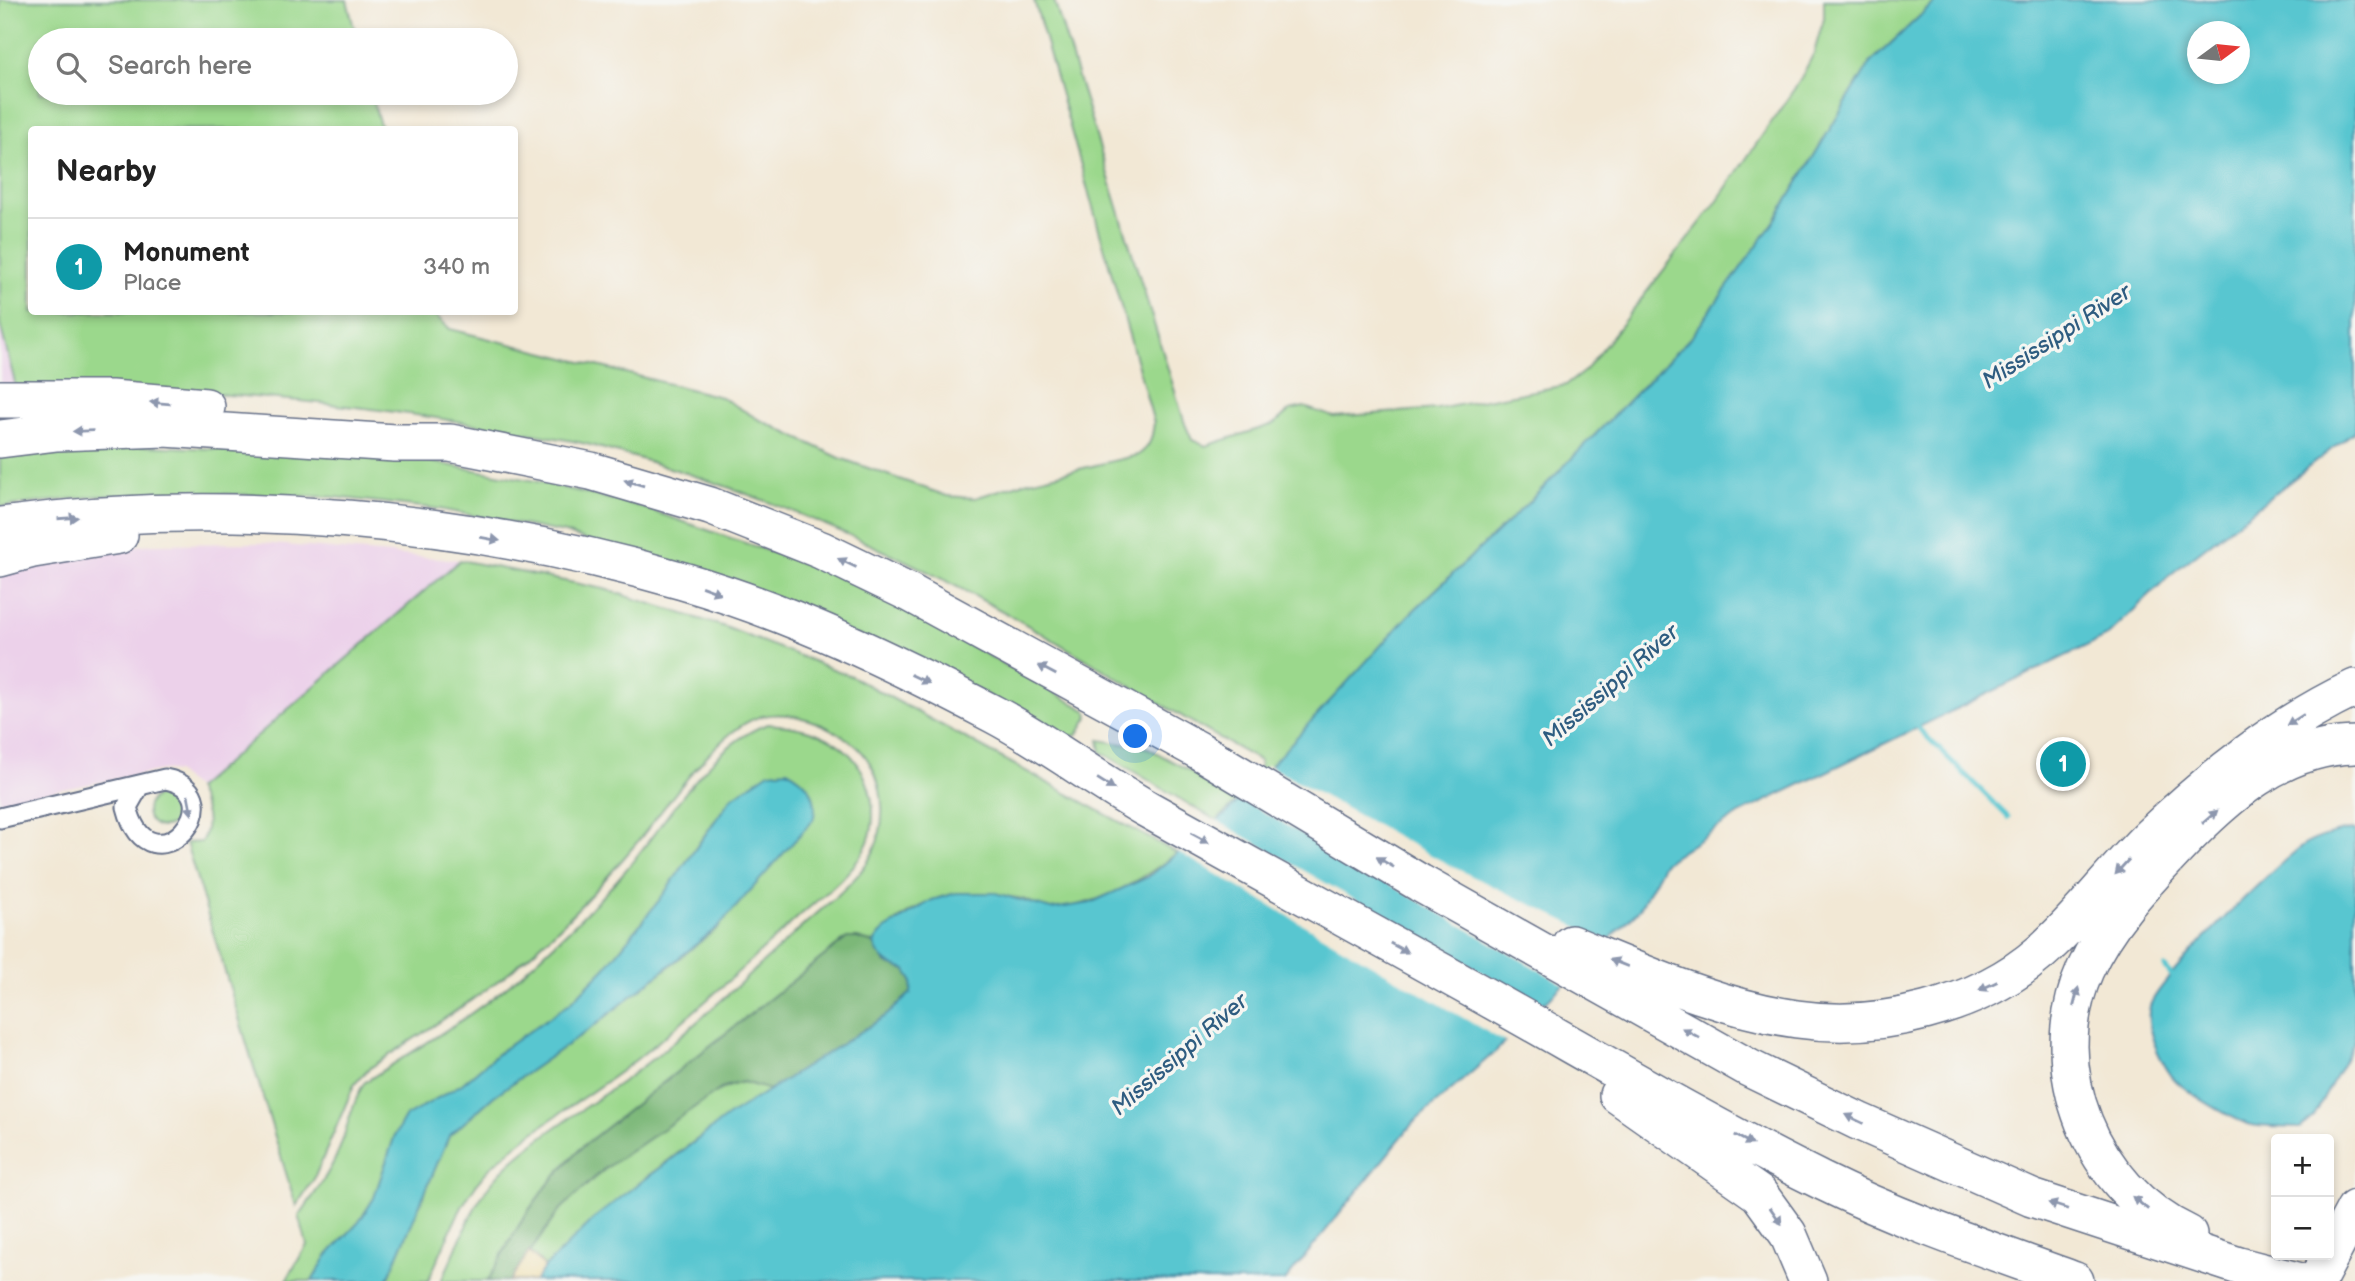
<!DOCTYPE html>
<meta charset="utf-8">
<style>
body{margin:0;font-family:"Balsamiq Sans",sans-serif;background:#f2f2f2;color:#222}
.controls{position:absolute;right:21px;bottom:21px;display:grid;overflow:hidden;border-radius:7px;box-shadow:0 4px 10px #0003}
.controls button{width:63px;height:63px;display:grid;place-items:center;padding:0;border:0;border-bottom:2px solid #e0e0e0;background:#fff;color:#222;font:35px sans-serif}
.compass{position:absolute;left:2187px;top:21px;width:63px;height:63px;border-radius:50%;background:#fff;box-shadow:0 4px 10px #0003;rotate:75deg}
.you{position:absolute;left:1136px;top:737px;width:24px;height:24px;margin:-18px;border:5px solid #fff;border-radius:50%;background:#1a73e8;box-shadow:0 0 0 10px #1a73e833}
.badge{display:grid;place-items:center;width:46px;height:46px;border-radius:50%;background:#ea580c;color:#fff;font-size:23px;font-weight:700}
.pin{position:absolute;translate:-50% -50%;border:4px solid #fff;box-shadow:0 2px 7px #0006}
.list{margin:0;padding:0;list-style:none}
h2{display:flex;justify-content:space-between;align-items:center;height:91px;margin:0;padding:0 28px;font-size:30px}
h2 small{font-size:23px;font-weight:400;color:#767676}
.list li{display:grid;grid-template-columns:46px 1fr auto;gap:21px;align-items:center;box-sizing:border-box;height:98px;padding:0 28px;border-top:2px solid #e0e0e0}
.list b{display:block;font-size:26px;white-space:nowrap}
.list p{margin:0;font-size:23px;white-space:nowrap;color:#767676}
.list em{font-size:23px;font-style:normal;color:#767676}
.icon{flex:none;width:38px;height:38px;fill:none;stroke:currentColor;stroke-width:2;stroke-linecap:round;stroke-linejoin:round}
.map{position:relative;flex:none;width:2355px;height:1281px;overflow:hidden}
.search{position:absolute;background:#fff;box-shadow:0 4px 10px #0003;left:28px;top:28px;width:490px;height:77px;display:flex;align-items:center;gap:18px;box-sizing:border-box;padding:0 24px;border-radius:38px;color:#767676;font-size:26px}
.panel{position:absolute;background:#fff;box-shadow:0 4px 10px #0003;left:28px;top:126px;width:490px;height:189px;border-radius:7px}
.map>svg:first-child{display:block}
</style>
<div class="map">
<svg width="2355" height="1281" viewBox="0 0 2355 1281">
<rect width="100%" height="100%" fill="#f6f6f2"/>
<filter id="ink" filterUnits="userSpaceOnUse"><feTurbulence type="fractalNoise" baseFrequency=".0143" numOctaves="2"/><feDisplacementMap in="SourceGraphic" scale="14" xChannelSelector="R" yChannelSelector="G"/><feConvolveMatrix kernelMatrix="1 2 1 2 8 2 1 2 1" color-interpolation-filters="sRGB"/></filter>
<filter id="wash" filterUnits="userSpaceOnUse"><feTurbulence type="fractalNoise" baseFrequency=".00686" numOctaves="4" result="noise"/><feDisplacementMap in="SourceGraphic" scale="28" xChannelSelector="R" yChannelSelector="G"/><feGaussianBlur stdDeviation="1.57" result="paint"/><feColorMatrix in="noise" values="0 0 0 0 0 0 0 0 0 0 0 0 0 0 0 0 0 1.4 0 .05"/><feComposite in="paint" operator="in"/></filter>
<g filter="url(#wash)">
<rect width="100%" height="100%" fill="#f2e8d5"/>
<path fill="#ecd1ea" d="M 0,324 L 16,387 L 0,388 Z
M 261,543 L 460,560 L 196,789 L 176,772 L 163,770 L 42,793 L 0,805 L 0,570 L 69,553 L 153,544 Z"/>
<path fill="#9bd88c" stroke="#5b8475" stroke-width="2" d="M 0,0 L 347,0 L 357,40 L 40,40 L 40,93 L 371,93 L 381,129 L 32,130 L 32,312 L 432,312 L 450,329 L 721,397 L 758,419 L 840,458 L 947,496 L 975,498 L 1025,482 L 1138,455 C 1151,446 1152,438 1154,423 L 1034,0 L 1054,0 L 1185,424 L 1192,440 L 1206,446 L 1274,424 L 1290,410 L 1304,407 L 1334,417 L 1437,409 L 1566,385 L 1586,370 L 1715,204 L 1799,82 L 1814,53 L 1824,18 L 1824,0 L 1937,0 L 1870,63 L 1774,222 L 1692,336 L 1527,504 L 1409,615 L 1295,741 L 1217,821 L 1101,752 L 1099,740 L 1148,748 L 1232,794 L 1260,768 L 1260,761 C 1138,694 1022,615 895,556 C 798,510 694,472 590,445 C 553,436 515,432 479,425 C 325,398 171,388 16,387 L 0,324 Z
M 123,445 L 405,457 L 535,481 L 635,505 L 826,571 L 918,616 L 1087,711 L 1088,717 L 1077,735 L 1068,737 L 899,650 L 565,533 L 439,509 L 334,497 L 215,494 L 98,496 L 0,507 L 0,454 Z
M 460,560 L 604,589 L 725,627 L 851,676 L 1177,853 C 1142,881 1099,905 1053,909 C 1040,910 1034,902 1023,899 C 1004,896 973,891 954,894 C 926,899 891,921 874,943 L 857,938 L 847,938 L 583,1146 C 537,1192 518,1224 488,1281 L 441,1281 C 464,1237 471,1198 510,1163 C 549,1128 596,1102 638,1070 C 696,1026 750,974 804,925 C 826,904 862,879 874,850 C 890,813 883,763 847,739 C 824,723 791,710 763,716 C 719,725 662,813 634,846 C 596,891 553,937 508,973 C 463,1009 413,1038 366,1071 L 354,1085 L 314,1179 L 296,1206 L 186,843 L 201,842 C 212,823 205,807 196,789 Z
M 767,724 C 804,726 843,736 862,771 C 873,792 877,819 868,842 C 855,874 820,897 796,919 C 744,967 692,1015 637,1059 C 590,1096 536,1125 492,1166 C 461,1196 446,1243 428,1281 L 387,1281 L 449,1136 L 494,1096 L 594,1026 L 720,926 L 713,823 L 661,898 L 605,968 L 570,1003 L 501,1051 L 462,1084 L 422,1107 L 395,1135 L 374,1198 L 359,1222 L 327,1256 L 312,1281 L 286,1281 L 307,1245 L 299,1216 C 314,1195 329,1174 339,1150 C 348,1127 351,1105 364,1083 C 418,1047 478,1014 526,970 C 559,940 595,906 624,872 C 665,825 706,747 767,724 Z
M147 811a16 16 0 1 1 32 0a16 16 0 1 1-32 0Z
M 743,1082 L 770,1090 C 689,1141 613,1200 545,1267 L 529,1252 C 539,1237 549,1221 561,1208 C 598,1173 695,1093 743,1082 Z"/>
<path fill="#7cb878" stroke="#4c746b" stroke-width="2" d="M 847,938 L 857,938 L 874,943 L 886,963 L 906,970 L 912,981 L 912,992 L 887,1015 L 770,1090 L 743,1082 L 724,1087 L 603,1170 L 559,1211 L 510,1281 L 488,1281 C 518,1224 537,1192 583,1146 Z"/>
<path fill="#eeda9e" stroke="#84847e" stroke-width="2" d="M 529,1252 L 545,1267 L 535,1281 L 510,1281 Z"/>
<path fill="#59c6d0" stroke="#3a7a97" stroke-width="2" fill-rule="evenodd" d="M 1937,0 L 2355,0 L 2355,431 L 2171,574 L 2107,636 L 1739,814 L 1664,863 L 1639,910 L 1495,1052 L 1412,1124 L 1285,1281 L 535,1281 L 545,1267 L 598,1215 L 727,1117 L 887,1015 L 911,993 L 912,981 L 906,970 C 889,965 880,961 874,943 L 884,930 L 932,900 L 956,893 L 996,893 L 1051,909 L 1090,903 L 1148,877 L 1226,814 L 1409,615 L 1527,504 L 1692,336 L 1774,222 L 1870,63 ZM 2198,32 L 2240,32 L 2240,74 L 2198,74 Z
M 787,770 C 807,780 820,797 813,820 L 719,926 L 594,1026 L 494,1096 L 449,1136 L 387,1281 L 312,1281 L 327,1256 L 359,1222 L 374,1198 L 395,1135 L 405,1117 L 462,1084 L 501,1051 L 570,1003 L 605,968 L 661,898 L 731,798 L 769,772 Z
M 2355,830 L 2355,1041 L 2314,1116 L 2300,1128 C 2285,1127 2267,1128 2252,1125 C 2235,1121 2181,1090 2171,1075 C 2159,1058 2144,1027 2150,1006 C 2158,980 2279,861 2304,845 C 2318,837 2339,831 2355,830 Z"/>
<path fill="#f2e8d5" d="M 1267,765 L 1451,866 L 1611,943 L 1567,986 L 1237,797 Z
M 1214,819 L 1544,1008 L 1508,1044 L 1175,850 Z"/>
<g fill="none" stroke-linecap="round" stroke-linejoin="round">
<path stroke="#59c6d0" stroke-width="5" d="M 1913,723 L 2008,817
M 2165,967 L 2174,979"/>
</g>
</g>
<g filter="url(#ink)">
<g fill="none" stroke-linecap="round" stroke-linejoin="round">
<g stroke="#667088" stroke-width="23">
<path id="street" d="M 0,818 L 165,779 C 240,793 150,897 127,807 L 139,786"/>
</g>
<g stroke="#667088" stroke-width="40">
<path id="highway" d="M 0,399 L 111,399 L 206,407
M 0,439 L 57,432 L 165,428 L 395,443 L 450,443 L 591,471 L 710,506 L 821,550 L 910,593 L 1198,750 L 1420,883 L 1749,1068 L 1858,1121 L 2032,1198 L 2239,1266 L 2297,1281
M 0,526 C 224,496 466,518 683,581 C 790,612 896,663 995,715 C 1048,743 1096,780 1149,810 C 1254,869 1360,926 1465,985 C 1584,1051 1700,1121 1822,1181 C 1903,1221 1990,1250 2075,1281
M 0,558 L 33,549 L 119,535
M 1571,944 C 1643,973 1719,1008 1797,1019 C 1879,1031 1978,1007 2041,952 C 2081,917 2112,873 2150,836 C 2212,777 2277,725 2355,688
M 1618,1095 L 1759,1194 L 1788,1234 L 1808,1281
M 2188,1234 C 2092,1189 2041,1069 2085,970 C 2106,923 2142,885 2177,848 C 2225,797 2282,746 2355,745
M 2317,1281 L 2355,1209"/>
</g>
<use href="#street" stroke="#fff" stroke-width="19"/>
<use href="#highway" stroke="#fff" stroke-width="37"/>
</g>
<defs><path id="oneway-solid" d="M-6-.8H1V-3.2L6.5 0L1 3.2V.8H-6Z" transform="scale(1.75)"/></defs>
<g fill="#8d97ae">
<use href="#oneway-solid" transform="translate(160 403) rotate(-175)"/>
<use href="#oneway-solid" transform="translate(83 431) rotate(178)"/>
<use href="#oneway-solid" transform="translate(634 483) rotate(-164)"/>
<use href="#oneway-solid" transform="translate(68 518) rotate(-4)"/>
<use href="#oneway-solid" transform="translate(490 539) rotate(10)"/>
<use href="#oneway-solid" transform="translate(847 563) rotate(-154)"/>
<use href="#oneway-solid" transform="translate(711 590) rotate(20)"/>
<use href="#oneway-solid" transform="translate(1047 670) rotate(-152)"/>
<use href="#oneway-solid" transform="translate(920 679) rotate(26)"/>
<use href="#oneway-solid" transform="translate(2295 720) rotate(148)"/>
<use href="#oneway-solid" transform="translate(1106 784) rotate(32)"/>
<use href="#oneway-solid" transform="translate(190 805) rotate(79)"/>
<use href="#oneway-solid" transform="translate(2210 817) rotate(-41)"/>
<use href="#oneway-solid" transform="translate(1200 838) rotate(29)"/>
<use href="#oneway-solid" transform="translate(1385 862) rotate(-149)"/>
<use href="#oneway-solid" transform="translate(2122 867) rotate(132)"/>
<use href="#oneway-solid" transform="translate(1399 948) rotate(29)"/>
<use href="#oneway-solid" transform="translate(1619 963) rotate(-158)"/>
<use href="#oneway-solid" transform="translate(1988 986) rotate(155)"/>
<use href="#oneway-solid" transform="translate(2076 997) rotate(-76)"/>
<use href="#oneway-solid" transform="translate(1691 1033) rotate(-151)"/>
<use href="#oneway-solid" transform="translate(1854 1119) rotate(-154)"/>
<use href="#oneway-solid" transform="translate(1744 1140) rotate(28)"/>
<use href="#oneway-solid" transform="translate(2140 1203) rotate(-141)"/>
<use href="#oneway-solid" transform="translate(2058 1206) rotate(-162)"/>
<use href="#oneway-solid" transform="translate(1776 1216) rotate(55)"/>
</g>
</g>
<g text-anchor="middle" stroke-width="7" stroke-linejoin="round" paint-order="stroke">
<g font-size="23" font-style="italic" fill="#2e5c80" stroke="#f6f6f2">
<text transform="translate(2056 336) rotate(-33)" y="8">Mississippi River</text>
<text transform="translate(1610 685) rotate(-41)" y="8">Mississippi River</text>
<text transform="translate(1179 1054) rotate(-41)" y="8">Mississippi River</text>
</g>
</g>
</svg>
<div class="controls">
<button>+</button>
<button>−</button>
</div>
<svg class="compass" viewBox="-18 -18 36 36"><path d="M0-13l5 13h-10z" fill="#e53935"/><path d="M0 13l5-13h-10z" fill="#767676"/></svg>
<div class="you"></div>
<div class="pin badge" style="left:2063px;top:764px;background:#0f9aa8">1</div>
<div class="search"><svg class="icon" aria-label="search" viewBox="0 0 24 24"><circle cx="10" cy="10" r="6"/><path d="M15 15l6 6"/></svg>Search here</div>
<section class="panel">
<h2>Nearby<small></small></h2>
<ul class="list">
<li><span class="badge" style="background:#0f9aa8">1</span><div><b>Monument</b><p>Place</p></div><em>340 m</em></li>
</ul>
</section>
</div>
